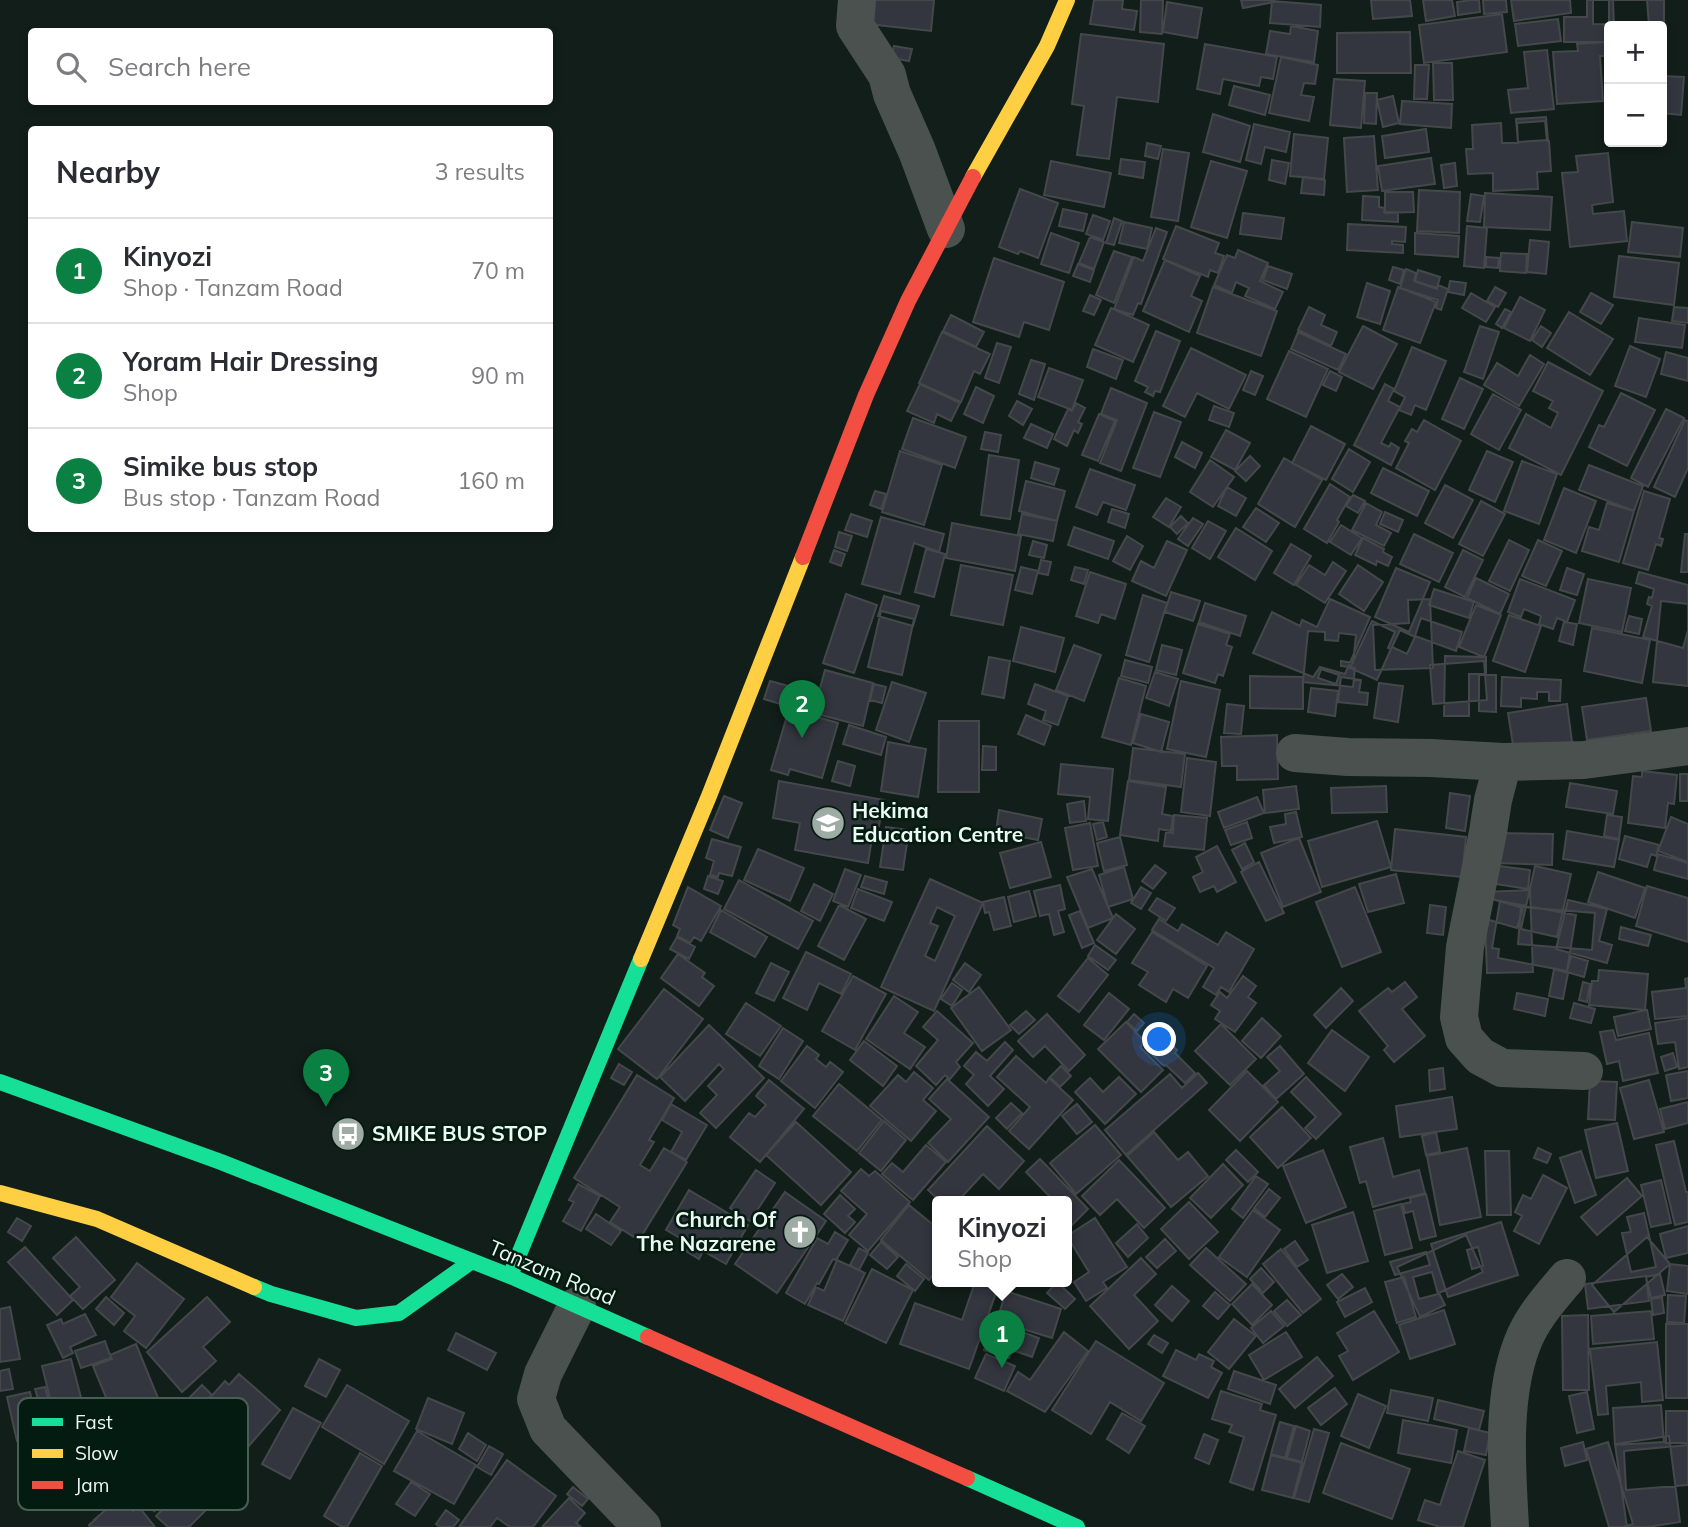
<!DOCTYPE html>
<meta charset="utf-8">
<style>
body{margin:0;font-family:Mulish,sans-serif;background:#f2f2f3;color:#2b2b33}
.controls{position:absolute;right:21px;top:21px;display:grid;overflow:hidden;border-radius:7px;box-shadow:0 4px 10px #0003}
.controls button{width:63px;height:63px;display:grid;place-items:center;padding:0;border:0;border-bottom:2px solid #e1e1e2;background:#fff;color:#2b2b33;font:35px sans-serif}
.you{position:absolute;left:1160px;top:1040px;width:24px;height:24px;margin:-18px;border:5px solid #fff;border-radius:50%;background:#1a73e8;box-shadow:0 0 0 10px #1a73e833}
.badge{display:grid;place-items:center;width:46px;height:46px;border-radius:50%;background:#0b8043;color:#fff;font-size:23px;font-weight:700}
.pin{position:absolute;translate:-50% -58px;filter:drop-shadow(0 2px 4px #0008)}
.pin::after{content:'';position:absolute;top:37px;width:24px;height:21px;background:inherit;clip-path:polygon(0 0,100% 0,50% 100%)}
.popup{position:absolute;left:932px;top:1196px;width:140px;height:91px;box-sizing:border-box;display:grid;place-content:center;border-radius:7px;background:#fff;filter:drop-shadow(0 2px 5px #0005);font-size:23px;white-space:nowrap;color:#7c7c81}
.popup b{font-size:26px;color:#2b2b33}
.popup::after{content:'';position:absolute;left:50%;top:100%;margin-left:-14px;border:14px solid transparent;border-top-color:#fff}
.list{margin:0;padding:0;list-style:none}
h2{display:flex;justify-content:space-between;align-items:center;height:91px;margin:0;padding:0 28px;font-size:30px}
h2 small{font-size:23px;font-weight:400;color:#7c7c81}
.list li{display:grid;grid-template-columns:46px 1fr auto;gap:21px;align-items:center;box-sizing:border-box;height:105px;padding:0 28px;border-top:2px solid #e1e1e2}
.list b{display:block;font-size:26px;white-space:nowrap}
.list p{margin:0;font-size:23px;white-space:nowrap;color:#7c7c81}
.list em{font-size:23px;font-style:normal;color:#7c7c81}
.icon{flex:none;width:38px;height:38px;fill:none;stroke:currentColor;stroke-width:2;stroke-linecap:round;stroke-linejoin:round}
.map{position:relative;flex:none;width:1688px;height:1527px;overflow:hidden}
.search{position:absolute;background:#fff;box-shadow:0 4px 10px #0003;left:28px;top:28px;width:525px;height:77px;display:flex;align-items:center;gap:18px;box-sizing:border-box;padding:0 24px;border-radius:7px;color:#7c7c81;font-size:26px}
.panel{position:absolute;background:#fff;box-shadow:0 4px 10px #0003;left:28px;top:126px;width:525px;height:406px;border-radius:7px}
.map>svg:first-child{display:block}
</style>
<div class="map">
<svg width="1688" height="1527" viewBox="0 0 1688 1527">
<rect width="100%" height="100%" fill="#121e19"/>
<path fill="#34363f" stroke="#44484a" stroke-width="2" fill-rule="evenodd" d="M 872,0 L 934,0 L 931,31 L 868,24 Z
M 1094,0 L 1123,0 L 1122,9 L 1137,11 L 1134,30 L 1090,24 Z
M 1141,0 L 1163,0 L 1162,34 L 1140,32 Z
M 1241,0 L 1274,0 L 1274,2 L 1243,8 Z
M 1371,0 L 1410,0 L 1412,16 L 1373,19 Z
M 1423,0 L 1452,0 L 1455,16 L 1426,21 Z
M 1471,0 L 1479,0 L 1480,12 L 1458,15 L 1457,2 Z
M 1483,0 L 1506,0 L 1507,12 L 1484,14 Z
M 1511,0 L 1570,0 L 1571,13 L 1514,21 Z
M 1587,0 L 1609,0 L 1609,42 L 1564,42 L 1564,17 L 1587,17 Z
M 1593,0 L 1664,0 L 1664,25 L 1593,24 Z
M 1613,0 L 1647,0 L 1649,26 L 1614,26 Z
M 1272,1 L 1321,5 L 1320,27 L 1270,23 Z
M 1167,2 L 1202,8 L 1197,38 L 1163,32 Z
M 1502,14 L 1507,52 L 1424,63 L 1419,25 Z
M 1558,19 L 1561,41 L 1518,46 L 1515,24 Z
M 1291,26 L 1318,31 L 1314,62 L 1266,54 L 1270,31 L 1290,34 Z
M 1410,32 L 1411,73 L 1337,73 L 1337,33 Z
M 1081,34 L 1164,44 L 1158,102 L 1117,97 L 1109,159 L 1077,155 L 1084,106 L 1072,104 Z
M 1606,42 L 1607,56 L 1600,56 L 1603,101 L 1557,104 L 1553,52 L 1578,51 L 1577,44 Z
M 1205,44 L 1277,57 L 1273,79 L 1261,77 L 1259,86 L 1223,79 L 1220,94 L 1197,89 Z
M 894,46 L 912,49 L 909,61 L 891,58 Z
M 1547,50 L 1554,109 L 1511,113 L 1508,90 L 1528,88 L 1524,52 Z
M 1281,57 L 1318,65 L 1315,84 L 1304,83 L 1301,95 L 1314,97 L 1309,121 L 1269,113 Z
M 1433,63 L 1452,63 L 1453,100 L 1434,100 Z
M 1415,65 L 1429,65 L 1427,99 L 1414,99 Z
M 1662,76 L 1684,77 L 1681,115 L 1662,113 Z
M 1334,79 L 1365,81 L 1361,128 L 1330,125 Z
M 1234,86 L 1270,95 L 1265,115 L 1229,105 Z
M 1365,93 L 1377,93 L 1376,124 L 1364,123 Z
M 1393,96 L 1399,123 L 1383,127 L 1377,100 Z
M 1402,101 L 1452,104 L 1451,128 L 1400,124 Z
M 1213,114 L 1250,126 L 1240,162 L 1203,152 Z
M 1546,117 L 1548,140 L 1518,142 L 1516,119 Z
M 1545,121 L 1547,141 L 1549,141 L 1551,171 L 1537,172 L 1538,189 L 1493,191 L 1493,173 L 1468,174 L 1466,149 L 1473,149 L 1472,125 L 1501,123 L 1502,143 L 1518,143 L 1517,123 Z
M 1254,124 L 1290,132 L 1286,152 L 1265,147 L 1261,164 L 1246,160 Z
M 1426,129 L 1429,152 L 1385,158 L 1382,136 Z
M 1294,134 L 1328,138 L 1324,179 L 1290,176 Z
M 1374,136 L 1378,190 L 1347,192 L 1344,138 Z
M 1147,143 L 1161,146 L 1158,159 L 1145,156 Z
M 1163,149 L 1189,153 L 1178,221 L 1151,217 Z
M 1608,153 L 1613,202 L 1592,205 L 1593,214 L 1624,211 L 1627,241 L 1570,247 L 1562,173 L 1578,172 L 1576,156 Z
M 1431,158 L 1435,184 L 1382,191 L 1378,166 Z
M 1121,159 L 1145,162 L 1143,178 L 1119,174 Z
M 1272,160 L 1289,163 L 1285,184 L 1269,180 Z
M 1051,161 L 1111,173 L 1104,207 L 1044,195 Z
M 1211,161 L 1247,171 L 1227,238 L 1191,227 Z
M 1455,163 L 1457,186 L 1444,188 L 1441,165 Z
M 1303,177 L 1325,180 L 1324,195 L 1301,193 Z
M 1020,189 L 1058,203 L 1038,258 L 1020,251 L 1018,254 L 999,247 Z
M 1419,190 L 1460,192 L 1459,233 L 1417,231 Z
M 1385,192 L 1413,192 L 1414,212 L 1385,213 Z
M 1485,193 L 1552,197 L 1550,230 L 1484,227 Z
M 1471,194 L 1484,196 L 1480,222 L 1467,221 Z
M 1363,196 L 1379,197 L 1379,207 L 1385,208 L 1384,212 L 1398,213 L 1398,222 L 1362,220 Z
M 1063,209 L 1087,214 L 1083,231 L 1059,226 Z
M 1243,213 L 1284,218 L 1281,239 L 1240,234 Z
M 1093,215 L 1110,221 L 1103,240 L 1086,234 Z
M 1114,218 L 1122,221 L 1114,245 L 1106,243 Z
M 1124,222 L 1152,228 L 1147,249 L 1119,243 Z
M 1632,222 L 1683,228 L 1680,257 L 1628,252 Z
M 1348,224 L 1406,227 L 1405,242 L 1392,241 L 1392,244 L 1403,245 L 1403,253 L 1347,250 Z
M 1176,226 L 1219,243 L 1215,253 L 1224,256 L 1218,273 L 1210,270 L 1208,277 L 1163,259 Z
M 1467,226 L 1487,228 L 1484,268 L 1464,266 Z
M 1156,228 L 1167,232 L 1141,304 L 1138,303 L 1133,315 L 1114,309 L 1134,257 L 1143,261 Z
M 1051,233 L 1079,243 L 1069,273 L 1041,264 Z
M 1415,233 L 1459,236 L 1458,257 L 1415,254 Z
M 1090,237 L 1104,242 L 1094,269 L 1079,263 Z
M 1530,240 L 1549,242 L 1546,274 L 1527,272 Z
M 1238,250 L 1268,263 L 1260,281 L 1283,292 L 1275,309 L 1245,296 L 1249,288 L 1236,282 L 1232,293 L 1214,285 L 1227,255 L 1235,258 Z
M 1114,251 L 1132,257 L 1114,303 L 1096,295 Z
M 1501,253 L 1527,254 L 1526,273 L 1500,271 Z
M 1619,256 L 1679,263 L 1674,305 L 1614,297 Z
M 1486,257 L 1499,258 L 1498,268 L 1486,267 Z
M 994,258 L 1064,282 L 1049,330 L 1024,322 L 1019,337 L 973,322 Z
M 1165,260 L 1200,276 L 1191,296 L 1202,301 L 1189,332 L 1143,311 Z
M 1078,264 L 1094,270 L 1090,282 L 1073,276 Z
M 1268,266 L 1292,274 L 1287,289 L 1263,280 Z
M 1393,267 L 1404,270 L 1400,284 L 1389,280 Z
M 1406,269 L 1416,273 L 1414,281 L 1437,289 L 1438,285 L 1448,289 L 1441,310 L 1436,308 L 1438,300 L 1400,288 Z
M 1418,270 L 1440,277 L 1437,288 L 1415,281 Z
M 1450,281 L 1466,283 L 1464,295 L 1448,292 Z
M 1367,283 L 1390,291 L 1380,324 L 1357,317 Z
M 1213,287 L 1277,311 L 1261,356 L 1197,333 Z
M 1398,287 L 1436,302 L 1420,343 L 1383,330 Z
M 1495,287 L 1506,293 L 1498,307 L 1487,301 Z
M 1471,293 L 1495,307 L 1486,322 L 1462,308 Z
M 1591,293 L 1613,305 L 1601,324 L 1580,312 Z
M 1090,295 L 1101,300 L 1094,315 L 1083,311 Z
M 1520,297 L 1545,310 L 1530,341 L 1504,328 Z
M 1309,307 L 1325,315 L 1321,325 L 1337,332 L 1331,346 L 1298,330 Z
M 1674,307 L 1688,308 L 1688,323 L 1672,321 Z
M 1111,308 L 1149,325 L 1133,362 L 1095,345 Z
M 1505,309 L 1511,312 L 1502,328 L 1496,324 Z
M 1569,312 L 1613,339 L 1590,375 L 1547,348 Z
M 951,315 L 984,332 L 976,347 L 943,331 Z
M 1639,318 L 1685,325 L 1682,348 L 1635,342 Z
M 1363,326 L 1397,344 L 1373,389 L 1339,372 Z
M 1480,326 L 1499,332 L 1483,379 L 1464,372 Z
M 1541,326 L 1551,333 L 1542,347 L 1532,340 Z
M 1156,331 L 1180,341 L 1160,392 L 1155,391 L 1153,396 L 1145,392 L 1148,387 L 1135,381 Z
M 942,332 L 990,354 L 980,374 L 974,371 L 961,402 L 919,383 Z
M 1298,332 L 1346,354 L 1338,370 L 1291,349 Z
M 997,343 L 1011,347 L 999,383 L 985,378 Z
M 1630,346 L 1660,359 L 1646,397 L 1615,386 Z
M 1412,347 L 1446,361 L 1426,410 L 1415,405 L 1411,415 L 1399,410 L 1405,397 L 1394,391 Z
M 1191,348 L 1246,375 L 1229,409 L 1197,393 L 1185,417 L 1163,406 Z
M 1093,349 L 1123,360 L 1116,379 L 1087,367 Z
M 1289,351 L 1328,369 L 1306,417 L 1267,399 Z
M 1666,352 L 1688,358 L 1688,381 L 1661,374 Z
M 1530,355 L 1544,364 L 1519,406 L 1484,385 L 1497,363 L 1518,376 Z
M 1031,360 L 1045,364 L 1034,400 L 1019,394 Z
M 1548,362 L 1603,391 L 1561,475 L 1509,448 L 1526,414 L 1551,428 L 1558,413 L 1549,408 L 1553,401 L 1533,391 Z
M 1049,368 L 1083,380 L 1072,410 L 1038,397 Z
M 1251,371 L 1263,376 L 1255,395 L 1243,390 Z
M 1330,371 L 1342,377 L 1336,391 L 1323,385 Z
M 1460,378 L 1483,389 L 1464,429 L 1442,419 Z
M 920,384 L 960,403 L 951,421 L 937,414 L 934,423 L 907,411 Z
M 1385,384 L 1394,389 L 1388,401 L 1400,407 L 1381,443 L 1389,447 L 1391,443 L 1399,448 L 1391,465 L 1354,445 Z
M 976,387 L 994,396 L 983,423 L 964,414 Z
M 1111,388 L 1147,403 L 1121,471 L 1100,463 L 1117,420 L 1101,414 Z
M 1621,393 L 1655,410 L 1627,466 L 1589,447 L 1599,425 L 1604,427 Z
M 1493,394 L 1521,410 L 1499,450 L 1471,434 Z
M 1017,401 L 1032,409 L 1023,425 L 1009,416 Z
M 1076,403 L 1085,408 L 1078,422 L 1082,424 L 1078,433 L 1074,430 L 1067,446 L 1054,439 L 1068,409 L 1072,411 Z
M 1214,406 L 1234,413 L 1229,427 L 1209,420 Z
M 1666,409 L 1684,418 L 1648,487 L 1631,478 Z
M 1154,412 L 1181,422 L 1160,477 L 1133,468 Z
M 1099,414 L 1115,421 L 1098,461 L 1082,455 Z
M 913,418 L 966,437 L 955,468 L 902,449 Z
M 1424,420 L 1461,441 L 1435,490 L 1396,468 L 1409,443 L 1405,441 L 1412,429 L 1417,432 Z
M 1685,420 L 1688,421 L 1688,468 L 1675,497 L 1654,487 Z
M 1031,424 L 1053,434 L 1047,448 L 1024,438 Z
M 1311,426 L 1345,444 L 1326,480 L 1292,463 Z
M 1226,430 L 1250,443 L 1235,470 L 1211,457 Z
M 985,432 L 1001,435 L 998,452 L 981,449 Z
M 1182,442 L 1202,453 L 1195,468 L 1175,457 Z
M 1349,449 L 1370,462 L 1353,492 L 1332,479 Z
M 900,451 L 942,465 L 924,525 L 882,512 Z
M 1487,451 L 1513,462 L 1495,502 L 1469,490 Z
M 989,455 L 1019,460 L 1010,519 L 981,515 Z
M 1250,456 L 1260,466 L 1246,481 L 1235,471 Z
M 1284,458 L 1322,480 L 1295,527 L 1258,504 Z
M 1210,460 L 1234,477 L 1213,507 L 1190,492 Z
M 1522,461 L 1557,474 L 1539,524 L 1504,511 Z
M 1035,462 L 1059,469 L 1054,485 L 1031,478 Z
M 1589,465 L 1643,486 L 1634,511 L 1579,490 Z
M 1383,468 L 1429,491 L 1417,516 L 1371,493 Z
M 1090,469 L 1135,485 L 1126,510 L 1103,502 L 1097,515 L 1076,507 Z
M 1026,481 L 1065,491 L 1057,521 L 1019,511 Z
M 1330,484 L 1350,497 L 1337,520 L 1339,522 L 1327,543 L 1304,529 Z
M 1445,485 L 1473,500 L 1453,538 L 1425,523 Z
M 1227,487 L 1246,498 L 1236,516 L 1218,506 Z
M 1564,488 L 1596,501 L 1576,553 L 1544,540 Z
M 875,491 L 886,494 L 881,509 L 870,505 Z
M 1644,491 L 1670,499 L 1659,538 L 1663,539 L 1661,546 L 1656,544 L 1648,570 L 1623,563 Z
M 1353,495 L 1365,501 L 1358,513 L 1346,506 Z
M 1166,498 L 1181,507 L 1169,527 L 1153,517 Z
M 1481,501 L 1505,514 L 1483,556 L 1459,544 Z
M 1366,503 L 1382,512 L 1376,525 L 1391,533 L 1384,546 L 1352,530 Z
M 1607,503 L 1634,511 L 1619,562 L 1582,551 L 1589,527 L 1599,530 Z
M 1256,508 L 1279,523 L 1266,542 L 1243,527 Z
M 1112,509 L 1129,514 L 1125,528 L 1108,522 Z
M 1385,512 L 1403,520 L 1398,532 L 1380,524 Z
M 851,514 L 872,521 L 867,537 L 845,530 Z
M 1022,514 L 1057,521 L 1053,541 L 1018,534 Z
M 1181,516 L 1188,523 L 1177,534 L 1170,527 Z
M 881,517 L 944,534 L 939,552 L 914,543 L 900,594 L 862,584 Z
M 1193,518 L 1203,524 L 1188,546 L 1178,539 Z
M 1208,521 L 1226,531 L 1210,559 L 1192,548 Z
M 952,523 L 1021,536 L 1015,571 L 946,558 Z
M 1341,525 L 1362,538 L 1351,555 L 1330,542 Z
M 1074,527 L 1114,541 L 1108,559 L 1068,545 Z
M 1236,528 L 1272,551 L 1255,580 L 1218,557 Z
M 839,532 L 852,536 L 847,551 L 835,547 Z
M 1414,534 L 1453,553 L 1439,582 L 1400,564 Z
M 1685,534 L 1688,534 L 1688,572 L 1681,572 Z
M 1127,536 L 1143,546 L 1130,570 L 1113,561 Z
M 1363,538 L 1384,549 L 1383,552 L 1392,557 L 1388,566 L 1377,561 L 1376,565 L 1355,555 Z
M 1509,540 L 1529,550 L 1510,591 L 1489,581 Z
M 1538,540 L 1562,551 L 1546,586 L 1522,576 Z
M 1033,541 L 1047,545 L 1044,558 L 1029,555 Z
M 1167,541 L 1187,550 L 1166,596 L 1132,581 L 1141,561 L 1154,568 Z
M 1291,544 L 1311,556 L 1294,585 L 1274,573 Z
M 926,549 L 945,554 L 934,597 L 915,592 Z
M 834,550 L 845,554 L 841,566 L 830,562 Z
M 1463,550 L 1483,560 L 1465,597 L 1445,587 Z
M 1041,560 L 1051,562 L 1048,575 L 1038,573 Z
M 1333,562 L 1346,571 L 1325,603 L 1296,585 L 1309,565 L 1325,575 Z
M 961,565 L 1013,575 L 1003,625 L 951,615 Z
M 1358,565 L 1383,582 L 1364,611 L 1339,594 Z
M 1021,567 L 1038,571 L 1032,594 L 1015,590 Z
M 1075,567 L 1088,570 L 1084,584 L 1071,580 Z
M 1396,568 L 1430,582 L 1409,632 L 1375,617 Z
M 1567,568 L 1584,574 L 1577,595 L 1560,590 Z
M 1090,572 L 1126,584 L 1115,619 L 1101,614 L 1098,623 L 1076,616 Z
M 1639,572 L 1688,585 L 1688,630 L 1683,648 L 1643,637 L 1652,606 L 1647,604 L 1649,597 L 1652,598 L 1654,589 L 1636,583 Z
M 1476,578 L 1509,594 L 1500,614 L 1467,598 Z
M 1520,579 L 1575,600 L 1567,622 L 1557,618 L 1553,629 L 1539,624 L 1541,616 L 1524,609 L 1521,617 L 1508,612 Z
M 1588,579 L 1631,588 L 1622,632 L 1579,623 Z
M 1434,589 L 1474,602 L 1469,618 L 1429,605 Z
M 1171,592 L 1200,601 L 1193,621 L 1165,612 Z
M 846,594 L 877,605 L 854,673 L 823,663 Z
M 1143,595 L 1167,603 L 1149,662 L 1126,655 Z
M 884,596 L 919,606 L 913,626 L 878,616 Z
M 1330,599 L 1370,617 L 1345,674 L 1320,667 L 1313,677 L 1253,653 L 1272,612 L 1300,626 L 1302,620 L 1317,627 Z
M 1430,599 L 1433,668 L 1375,670 L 1373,625 L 1409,623 L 1408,600 Z
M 1661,601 L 1688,604 L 1688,686 L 1653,682 Z
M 1205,603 L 1246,616 L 1240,636 L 1199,622 Z
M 1476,605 L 1501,615 L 1484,657 L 1459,647 Z
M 881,611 L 914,619 L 902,675 L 868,667 Z
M 1509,615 L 1541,626 L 1525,672 L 1493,661 Z
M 1629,616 L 1642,619 L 1639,634 L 1625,631 Z
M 1421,618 L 1462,632 L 1456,651 L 1415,636 Z
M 1372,621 L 1395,632 L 1388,648 L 1391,649 L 1377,680 L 1350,668 Z
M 1564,622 L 1577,624 L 1573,645 L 1559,641 Z
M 1198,624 L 1230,634 L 1226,645 L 1232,647 L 1223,676 L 1218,674 L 1215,683 L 1183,673 Z
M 1021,627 L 1064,638 L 1055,672 L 1013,661 Z
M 1592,628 L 1650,640 L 1642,683 L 1584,671 Z
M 1400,630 L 1415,637 L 1407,654 L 1392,647 Z
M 1308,631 L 1325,632 L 1325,640 L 1338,641 L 1339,633 L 1356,635 L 1353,663 L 1341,661 L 1341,666 L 1355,668 L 1353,687 L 1303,682 Z
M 1074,645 L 1101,655 L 1084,701 L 1056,690 Z
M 1162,645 L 1182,650 L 1176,675 L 1156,670 Z
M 1445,656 L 1486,657 L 1486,674 L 1469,674 L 1469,716 L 1444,716 Z
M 989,657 L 1010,661 L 1004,698 L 982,694 Z
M 1125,660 L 1152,667 L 1148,683 L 1121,676 Z
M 1484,661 L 1487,700 L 1433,704 L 1430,665 Z
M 1321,669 L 1339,675 L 1336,684 L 1318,678 Z
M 825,670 L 873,683 L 863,726 L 813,713 Z
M 1155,672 L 1178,679 L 1169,706 L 1146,698 Z
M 1479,675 L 1496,675 L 1496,712 L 1479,711 Z
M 1250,676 L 1303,677 L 1303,709 L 1250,708 Z
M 1341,677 L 1361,680 L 1359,692 L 1368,693 L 1367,705 L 1338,702 Z
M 1502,677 L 1561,680 L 1560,701 L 1549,701 L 1549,692 L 1537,692 L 1537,699 L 1521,698 L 1521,707 L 1501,706 Z
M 1119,678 L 1146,686 L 1131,745 L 1102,737 Z
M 770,681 L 792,687 L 787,706 L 764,699 Z
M 1181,681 L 1220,690 L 1206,757 L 1167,749 Z
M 892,682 L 926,693 L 909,742 L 876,730 Z
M 1379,683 L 1403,686 L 1398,722 L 1374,718 Z
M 874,684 L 886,687 L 882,703 L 870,700 Z
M 1035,684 L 1068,696 L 1058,725 L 1043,720 L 1046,711 L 1028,704 Z
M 1311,688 L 1338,691 L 1335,716 L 1308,712 Z
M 1646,698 L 1651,731 L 1587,740 L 1582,707 Z
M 1227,704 L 1244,706 L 1241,734 L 1224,733 Z
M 1567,704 L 1572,742 L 1514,751 L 1508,713 Z
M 789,709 L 838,723 L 822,778 L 790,769 L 788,775 L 771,770 Z
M 1141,714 L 1169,722 L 1161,752 L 1133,743 Z
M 1026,715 L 1051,726 L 1044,745 L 1018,734 Z
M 939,721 L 979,721 L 979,792 L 938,792 Z
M 849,725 L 886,737 L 881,755 L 843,744 Z
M 1277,735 L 1278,779 L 1237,780 L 1237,766 L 1222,766 L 1221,737 Z
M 888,742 L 926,749 L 918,797 L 881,791 Z
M 983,746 L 996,747 L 996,770 L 982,770 Z
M 1133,748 L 1185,754 L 1181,787 L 1129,780 Z
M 1187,758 L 1216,762 L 1210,816 L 1181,812 Z
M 838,761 L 855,766 L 850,786 L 832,781 Z
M 1061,764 L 1113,769 L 1108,821 L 1088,819 L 1090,797 L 1058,794 Z
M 1642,771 L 1677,775 L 1674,804 L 1668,803 L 1665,828 L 1628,823 L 1633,776 L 1642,777 Z
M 1680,774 L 1688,774 L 1688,801 L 1680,801 Z
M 779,781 L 884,800 L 879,826 L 874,825 L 868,863 L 795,850 L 800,823 L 773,818 Z
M 1128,781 L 1166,787 L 1162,814 L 1173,816 L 1171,831 L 1159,829 L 1158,841 L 1120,835 Z
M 1570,783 L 1617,791 L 1613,814 L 1566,807 Z
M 1296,786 L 1299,809 L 1265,813 L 1263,790 Z
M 1386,786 L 1387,812 L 1332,813 L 1331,788 Z
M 1450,793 L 1470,796 L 1465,831 L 1446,828 Z
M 724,796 L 742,803 L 728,838 L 710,830 Z
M 1257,797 L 1264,813 L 1224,828 L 1218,812 Z
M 1084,801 L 1086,821 L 1070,823 L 1067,804 Z
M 999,810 L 1042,819 L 1038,840 L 996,832 Z
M 1296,812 L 1302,837 L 1274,843 L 1270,827 L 1286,824 L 1285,814 Z
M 1174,815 L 1207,818 L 1204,850 L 1164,846 L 1166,832 L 1173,833 Z
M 1607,815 L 1622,817 L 1619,839 L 1604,836 Z
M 1671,817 L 1688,824 L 1688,862 L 1658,851 Z
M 1377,821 L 1391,867 L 1322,887 L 1308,841 Z
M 1103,822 L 1107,837 L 1097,840 L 1093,824 Z
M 1247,822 L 1252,838 L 1231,845 L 1225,830 Z
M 1090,823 L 1098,866 L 1073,870 L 1065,828 Z
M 886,827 L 909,830 L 903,870 L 880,867 Z
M 1395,829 L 1466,837 L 1462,877 L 1391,870 Z
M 1567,831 L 1619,840 L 1614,867 L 1563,859 Z
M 1494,833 L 1553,834 L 1552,865 L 1494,863 Z
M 1625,836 L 1659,845 L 1656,856 L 1651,854 L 1647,867 L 1619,859 Z
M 1120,837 L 1127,865 L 1104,871 L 1097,843 Z
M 1299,838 L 1321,892 L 1283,907 L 1261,853 Z
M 712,839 L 741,847 L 732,876 L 719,873 L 718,877 L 710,875 L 714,861 L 706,858 Z
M 1041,842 L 1051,877 L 1010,888 L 1000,853 Z
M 1245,843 L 1254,862 L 1242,869 L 1232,850 Z
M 1217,846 L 1236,882 L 1217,892 L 1214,886 L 1200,892 L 1193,877 L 1203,872 L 1196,857 Z
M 758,849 L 804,868 L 790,901 L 744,880 Z
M 1658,854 L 1688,863 L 1688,879 L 1654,870 Z
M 1259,862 L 1284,913 L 1266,921 L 1241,872 Z
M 1155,865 L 1166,873 L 1153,889 L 1142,881 Z
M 1491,865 L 1530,870 L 1528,889 L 1489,883 Z
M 1535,866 L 1571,874 L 1557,937 L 1521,929 Z
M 1124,867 L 1133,899 L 1108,907 L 1099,875 Z
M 845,869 L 861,875 L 848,907 L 833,901 Z
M 1092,869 L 1113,918 L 1088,928 L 1067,877 Z
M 1598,872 L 1645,888 L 1635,918 L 1588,902 Z
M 1396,874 L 1404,903 L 1368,912 L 1359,884 Z
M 708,876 L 723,881 L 718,894 L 704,889 Z
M 865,876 L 887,882 L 884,894 L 861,887 Z
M 930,879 L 983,903 L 934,1011 L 881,987 ZM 937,907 L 955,916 L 935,961 L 925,956 L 938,926 L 930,923 Z
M 739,880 L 813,921 L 798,949 L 724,909 Z
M 814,884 L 833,894 L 820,921 L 801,911 Z
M 1060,885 L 1065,909 L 1058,911 L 1064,932 L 1054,935 L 1049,914 L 1040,916 L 1034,891 Z
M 1647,886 L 1688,898 L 1688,942 L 1636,926 Z
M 688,887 L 721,906 L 701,941 L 694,937 L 690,943 L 677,936 L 680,929 L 673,925 Z
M 1141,887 L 1151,893 L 1141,909 L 1131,903 Z
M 1355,887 L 1381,952 L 1342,967 L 1316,902 Z
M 858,889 L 892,902 L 884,921 L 851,908 Z
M 1530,890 L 1533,972 L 1487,973 L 1484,892 Z
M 1029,891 L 1036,916 L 1014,922 L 1008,897 Z
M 1004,897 L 1011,926 L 994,930 L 989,912 L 985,913 L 983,902 Z
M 1485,897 L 1523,908 L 1517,928 L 1479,917 Z
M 1157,898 L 1175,908 L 1166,921 L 1149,910 Z
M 1568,900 L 1607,909 L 1599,941 L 1612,945 L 1607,963 L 1556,949 Z
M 1500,901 L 1576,915 L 1567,971 L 1498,958 L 1499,949 L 1492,948 Z
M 839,905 L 866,919 L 844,960 L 818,946 Z
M 1430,905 L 1446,907 L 1443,935 L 1427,933 Z
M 1521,907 L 1595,913 L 1592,950 L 1518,944 Z
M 721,910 L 767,937 L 755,957 L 710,932 Z
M 1080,911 L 1094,943 L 1082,948 L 1069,915 Z
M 1116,914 L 1135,929 L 1116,954 L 1097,940 Z
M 1159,919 L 1178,931 L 1182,924 L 1218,945 L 1226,932 L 1254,949 L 1229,992 L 1221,987 L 1216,995 L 1203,987 L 1214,968 L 1152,930 Z
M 1621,927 L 1651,935 L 1648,946 L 1619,939 Z
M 1152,932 L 1207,966 L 1188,998 L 1173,989 L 1166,1002 L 1139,985 L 1148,972 L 1132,963 Z
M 677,937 L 695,947 L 689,959 L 670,949 Z
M 1095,945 L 1116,960 L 1108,970 L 1088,956 Z
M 806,952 L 851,974 L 841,994 L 819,983 L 807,1010 L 783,998 Z
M 678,954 L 705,973 L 702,977 L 714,986 L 699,1006 L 661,978 Z
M 1571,956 L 1588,961 L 1584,977 L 1567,972 Z
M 1088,958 L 1108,975 L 1079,1012 L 1058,996 Z
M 771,963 L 789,972 L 774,1001 L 756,993 Z
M 965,963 L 981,975 L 969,992 L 953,980 Z
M 1554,969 L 1568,973 L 1563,999 L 1549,996 Z
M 1599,970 L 1648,974 L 1645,1010 L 1589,1005 L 1592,981 L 1598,981 Z
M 853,976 L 886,994 L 855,1050 L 822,1031 Z
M 1243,976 L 1256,986 L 1248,997 L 1256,1003 L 1235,1032 L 1215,1019 L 1220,1011 L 1211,1005 L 1220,992 L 1227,998 Z
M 1688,978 L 1688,1016 L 1655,1019 L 1652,992 L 1686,988 L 1685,979 Z
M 1405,982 L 1417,997 L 1402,1009 L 1425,1036 L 1394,1062 L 1384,1050 L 1388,1046 L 1359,1011 L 1388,988 L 1392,992 Z
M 1583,982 L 1590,984 L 1587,1002 L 1579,1000 Z
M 952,983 L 962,990 L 952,1006 L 941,999 Z
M 979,987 L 1011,1030 L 982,1051 L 951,1008 Z
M 1341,988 L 1353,1001 L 1326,1028 L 1314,1015 Z
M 664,989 L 703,1019 L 657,1079 L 618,1049 Z
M 1109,993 L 1129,1009 L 1104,1040 L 1084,1025 Z
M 1517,993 L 1548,999 L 1545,1016 L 1514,1009 Z
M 894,996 L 918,1012 L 904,1033 L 925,1047 L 910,1069 L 866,1039 Z
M 746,1003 L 781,1026 L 760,1056 L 726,1034 Z
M 1574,1003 L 1595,1009 L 1591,1023 L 1570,1018 Z
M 1647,1010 L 1651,1029 L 1618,1036 L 1614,1017 Z
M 937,1011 L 973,1043 L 956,1062 L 960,1067 L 950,1079 L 945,1075 L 936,1085 L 916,1066 L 938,1040 L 923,1027 Z
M 1026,1011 L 1035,1020 L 1019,1034 L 1010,1025 Z
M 1047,1014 L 1085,1055 L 1069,1071 L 1045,1046 L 1033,1057 L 1018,1041 Z
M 1134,1014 L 1144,1023 L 1137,1031 L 1127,1022 Z
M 1262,1018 L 1281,1036 L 1261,1058 L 1242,1041 Z
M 1688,1018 L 1688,1067 L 1679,1069 L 1675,1042 L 1658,1044 L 1655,1023 Z
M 1126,1022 L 1145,1042 L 1140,1047 L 1163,1070 L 1141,1092 L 1098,1049 Z
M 1221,1024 L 1256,1059 L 1230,1085 L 1195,1051 Z
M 709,1025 L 764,1078 L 716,1128 L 700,1113 L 717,1095 L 708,1086 L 724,1069 L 719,1064 L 685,1101 L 660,1077 Z
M 783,1028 L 803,1041 L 779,1079 L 759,1066 Z
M 1332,1030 L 1369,1057 L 1345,1091 L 1308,1063 Z
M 1613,1030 L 1616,1040 L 1649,1033 L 1658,1073 L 1623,1081 L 1619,1061 L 1607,1064 L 1600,1032 Z
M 1159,1033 L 1177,1050 L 1175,1053 L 1195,1073 L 1185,1083 L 1166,1065 L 1164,1066 L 1145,1048 Z
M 864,1041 L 897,1066 L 883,1086 L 850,1060 Z
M 1005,1042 L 1013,1050 L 990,1076 L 1004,1089 L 988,1106 L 966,1084 L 974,1075 L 964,1066 L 976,1052 L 987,1061 Z
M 807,1046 L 819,1055 L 816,1059 L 826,1067 L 830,1062 L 843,1072 L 815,1108 L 781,1081 Z
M 1280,1046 L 1304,1074 L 1276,1099 L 1264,1085 L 1280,1071 L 1267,1057 Z
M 1673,1053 L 1677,1067 L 1665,1071 L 1661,1057 Z
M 1016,1056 L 1046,1083 L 1049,1078 L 1073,1100 L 1029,1149 L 1009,1131 L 1030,1107 L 997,1077 Z
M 619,1064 L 632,1072 L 624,1085 L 611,1078 Z
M 1061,1066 L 1071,1076 L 1060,1087 L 1050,1077 Z
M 1443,1068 L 1445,1089 L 1430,1091 L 1429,1070 Z
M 1247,1071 L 1278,1102 L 1240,1141 L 1209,1110 Z
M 1688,1071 L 1688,1098 L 1671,1101 L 1666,1075 Z
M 914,1072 L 933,1088 L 923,1100 L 936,1111 L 911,1141 L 870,1106 L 898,1075 L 906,1082 Z
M 1198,1073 L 1207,1083 L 1126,1155 L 1105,1130 L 1170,1074 L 1182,1088 Z
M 637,1075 L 674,1098 L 649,1140 L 654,1142 L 640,1165 L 650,1171 L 664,1148 L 687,1162 L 639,1240 L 610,1222 L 620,1207 L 574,1178 Z
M 1119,1077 L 1136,1094 L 1105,1124 L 1075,1092 L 1090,1078 L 1103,1092 Z
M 1306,1077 L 1341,1114 L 1316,1139 L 1305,1128 L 1316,1117 L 1291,1092 Z
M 947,1079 L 989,1117 L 948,1162 L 928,1143 L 951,1119 L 929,1099 Z
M 769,1080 L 804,1109 L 760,1162 L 730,1137 L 749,1113 L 755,1117 L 766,1105 L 756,1096 Z
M 1649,1080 L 1664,1132 L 1634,1139 L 1620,1088 Z
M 1590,1081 L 1617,1082 L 1615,1120 L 1588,1119 Z
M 839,1084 L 882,1120 L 857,1151 L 813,1116 Z
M 1452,1097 L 1457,1129 L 1400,1137 L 1396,1106 Z
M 1688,1102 L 1688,1123 L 1665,1129 L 1660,1109 Z
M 1011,1103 L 1022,1113 L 1007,1129 L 996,1118 Z
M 671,1104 L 707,1125 L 686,1160 L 671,1152 L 682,1132 L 662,1120 Z
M 1077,1104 L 1092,1122 L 1077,1134 L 1062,1116 Z
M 1282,1107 L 1311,1138 L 1278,1168 L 1250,1137 Z
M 884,1121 L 906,1140 L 881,1171 L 859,1153 Z
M 796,1122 L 851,1172 L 821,1205 L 766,1155 Z
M 1617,1123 L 1628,1171 L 1596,1178 L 1585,1130 Z
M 1095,1125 L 1121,1155 L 1076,1194 L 1050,1163 Z
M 987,1126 L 1024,1161 L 999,1189 L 983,1174 L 957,1202 L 941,1202 L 928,1190 Z
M 1154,1132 L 1178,1160 L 1188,1152 L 1208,1176 L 1171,1207 L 1127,1156 Z
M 1436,1132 L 1440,1152 L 1426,1155 L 1422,1136 Z
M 1383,1138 L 1393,1177 L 1419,1170 L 1425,1193 L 1373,1207 L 1366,1181 L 1360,1183 L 1350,1147 Z
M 1674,1141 L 1686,1192 L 1688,1192 L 1688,1222 L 1675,1225 L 1656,1145 Z
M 926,1145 L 946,1162 L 913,1200 L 882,1174 L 892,1163 L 903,1172 Z
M 1467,1148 L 1481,1217 L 1440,1225 L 1427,1156 Z
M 1538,1148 L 1551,1154 L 1547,1163 L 1534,1158 Z
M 1236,1150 L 1258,1172 L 1248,1182 L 1226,1160 Z
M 1323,1150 L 1346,1207 L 1306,1223 L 1283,1166 Z
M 1485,1151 L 1509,1151 L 1511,1215 L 1487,1215 Z
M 1581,1151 L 1596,1195 L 1575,1203 L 1560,1158 Z
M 1040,1159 L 1088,1209 L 1067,1230 L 1067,1202 L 1055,1202 L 1026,1172 Z
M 1119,1160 L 1165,1208 L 1144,1228 L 1117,1199 L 1100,1215 L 1082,1196 Z
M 1223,1164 L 1243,1185 L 1211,1218 L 1190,1198 Z
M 861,1169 L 869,1176 L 875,1171 L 910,1202 L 868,1251 L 849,1235 L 867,1214 L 841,1191 Z
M 756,1170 L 775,1183 L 750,1221 L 730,1208 Z
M 1543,1175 L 1567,1188 L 1539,1244 L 1514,1231 L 1522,1216 L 1515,1212 L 1523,1195 L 1531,1199 Z
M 1256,1176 L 1268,1184 L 1243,1218 L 1232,1209 Z
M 1627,1178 L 1642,1196 L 1597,1235 L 1581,1217 Z
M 1661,1180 L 1671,1223 L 1651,1227 L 1641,1185 Z
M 578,1184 L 600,1196 L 581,1231 L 563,1221 L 574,1202 L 569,1200 Z
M 1269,1189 L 1280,1198 L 1265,1217 L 1254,1208 Z
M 689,1190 L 748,1225 L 726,1264 L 703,1251 L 699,1259 L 681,1248 L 685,1241 L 666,1230 Z
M 785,1192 L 826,1221 L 777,1293 L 735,1264 Z
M 1426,1194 L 1436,1236 L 1420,1240 L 1413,1211 L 1405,1213 L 1403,1204 L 1411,1202 L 1410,1198 Z
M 840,1195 L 855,1209 L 848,1216 L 855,1222 L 845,1233 L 824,1214 Z
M 1189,1202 L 1218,1232 L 1189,1259 L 1161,1229 Z
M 1401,1204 L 1412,1248 L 1385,1255 L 1374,1211 Z
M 909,1205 L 937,1228 L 937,1270 L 929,1280 L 881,1240 Z
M 1253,1210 L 1280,1230 L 1247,1277 L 1219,1257 Z
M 1353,1212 L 1368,1261 L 1327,1273 L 1312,1225 Z
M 1644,1213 L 1656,1267 L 1631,1272 L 1622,1233 L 1631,1232 L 1627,1217 Z
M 596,1214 L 621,1231 L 611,1245 L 586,1229 Z
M 17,1218 L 31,1226 L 22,1241 L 8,1232 Z
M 1095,1218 L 1127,1267 L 1103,1282 L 1107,1288 L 1086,1301 L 1074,1282 L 1089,1272 L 1067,1236 Z
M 1501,1222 L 1518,1275 L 1448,1297 L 1431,1244 ZM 1478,1247 L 1483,1266 L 1472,1269 L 1467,1250 Z
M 1137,1224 L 1148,1238 L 1128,1257 L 1116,1243 Z
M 1688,1226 L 1688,1253 L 1666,1258 L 1660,1234 Z
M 835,1232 L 848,1240 L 836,1260 L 833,1259 L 819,1284 L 817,1283 L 805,1304 L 786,1293 L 817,1238 L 828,1244 Z
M 1466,1235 L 1483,1272 L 1439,1293 L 1445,1305 L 1420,1317 L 1397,1267 Z
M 76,1237 L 115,1280 L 83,1309 L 70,1296 L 80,1287 L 53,1258 Z
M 1647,1237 L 1670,1264 L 1614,1312 L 1592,1285 Z
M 1165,1239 L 1176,1251 L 1157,1268 L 1146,1257 Z
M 1295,1241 L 1308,1260 L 1297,1267 L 1284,1249 Z
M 881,1242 L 898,1257 L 887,1269 L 870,1255 Z
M 25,1247 L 73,1300 L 57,1315 L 8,1262 Z
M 859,1248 L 868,1253 L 859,1270 L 850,1265 Z
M 1206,1248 L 1246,1284 L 1230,1301 L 1190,1265 Z
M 1281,1249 L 1321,1299 L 1303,1313 L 1263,1264 Z
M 1426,1252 L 1430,1265 L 1395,1275 L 1390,1262 Z
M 1141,1258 L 1156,1274 L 1134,1295 L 1158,1321 L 1129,1349 L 1090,1306 Z
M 837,1260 L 865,1273 L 843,1321 L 808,1305 L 816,1287 L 824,1291 Z
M 137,1263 L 184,1299 L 146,1348 L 124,1331 L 135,1316 L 111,1297 Z
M 906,1264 L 924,1279 L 915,1291 L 897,1276 Z
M 1670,1264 L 1688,1266 L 1688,1294 L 1667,1291 Z
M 1261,1268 L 1274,1282 L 1263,1293 L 1250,1279 Z
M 872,1269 L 913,1290 L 886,1343 L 845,1323 Z
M 1432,1272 L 1438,1294 L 1419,1299 L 1413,1277 Z
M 1342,1274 L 1353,1287 L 1338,1299 L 1327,1285 Z
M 1660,1274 L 1665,1295 L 1651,1298 L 1646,1277 Z
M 1646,1276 L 1649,1301 L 1588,1309 L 1585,1284 Z
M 1404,1277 L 1416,1317 L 1397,1323 L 1385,1282 Z
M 975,1282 L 997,1290 L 969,1369 L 900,1344 L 915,1303 L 962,1320 Z
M 1057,1282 L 1075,1299 L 1065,1309 L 1047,1293 Z
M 1252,1284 L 1272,1305 L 1252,1325 L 1232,1304 Z
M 1172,1286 L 1189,1301 L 1172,1321 L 1155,1305 Z
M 1365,1288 L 1372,1302 L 1345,1317 L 1337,1302 Z
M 1006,1291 L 1061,1309 L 1052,1338 L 997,1321 Z
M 1215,1292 L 1230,1305 L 1218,1319 L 1203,1306 Z
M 1668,1295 L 1686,1296 L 1684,1323 L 1667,1322 Z
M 106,1297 L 124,1313 L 114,1325 L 96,1309 Z
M 207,1297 L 230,1322 L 203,1347 L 216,1361 L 182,1392 L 147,1352 Z
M 1662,1297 L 1664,1313 L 1653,1315 L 1651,1299 Z
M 1287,1300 L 1301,1315 L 1287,1326 L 1274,1311 Z
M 10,1307 L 20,1359 L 0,1362 L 0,1309 Z
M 1444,1310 L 1455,1344 L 1410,1359 L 1399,1325 Z
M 1271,1311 L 1284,1326 L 1263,1343 L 1251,1328 Z
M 1374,1311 L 1399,1352 L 1353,1380 L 1339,1356 L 1348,1351 L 1337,1333 Z
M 1651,1311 L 1654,1339 L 1593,1344 L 1591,1316 Z
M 85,1314 L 96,1335 L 70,1347 L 73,1353 L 63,1358 L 47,1325 L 61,1319 L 63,1324 Z
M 1588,1315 L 1589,1390 L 1563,1390 L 1562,1316 Z
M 1234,1319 L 1256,1336 L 1229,1369 L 1208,1352 Z
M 994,1322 L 1039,1338 L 1032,1357 L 1012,1350 L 1009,1358 L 984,1350 Z
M 1666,1324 L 1688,1324 L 1688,1398 L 1666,1398 Z
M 1064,1332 L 1088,1351 L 1045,1412 L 1007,1391 L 1018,1372 L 1030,1380 Z
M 1286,1332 L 1302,1357 L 1264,1380 L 1249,1355 Z
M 456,1333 L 496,1353 L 487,1370 L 448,1350 Z
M 1154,1335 L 1168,1343 L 1162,1353 L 1148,1344 Z
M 105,1341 L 111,1358 L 81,1368 L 75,1351 Z
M 1096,1341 L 1164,1383 L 1141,1421 L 1110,1402 L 1091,1434 L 1052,1410 Z
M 1657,1342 L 1663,1400 L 1642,1402 L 1641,1382 L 1606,1386 L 1608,1414 L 1598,1415 L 1590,1349 Z
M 136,1344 L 158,1398 L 114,1417 L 93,1366 L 112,1359 L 110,1355 Z
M 1176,1350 L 1196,1360 L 1199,1354 L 1214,1361 L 1211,1367 L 1222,1373 L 1208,1398 L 1163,1376 Z
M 986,1354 L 1015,1366 L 1004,1391 L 975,1378 Z
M 1317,1357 L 1333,1376 L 1295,1408 L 1279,1389 Z
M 71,1359 L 84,1409 L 106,1403 L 110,1422 L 59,1435 L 42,1366 Z
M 319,1359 L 340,1370 L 326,1397 L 305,1386 Z
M 9,1369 L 13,1389 L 0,1391 L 0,1371 Z
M 1234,1371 L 1276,1385 L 1270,1404 L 1228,1389 Z
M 239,1374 L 280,1410 L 247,1448 L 230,1433 L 223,1440 L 204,1424 L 211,1416 L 201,1408 L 225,1381 L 229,1385 Z
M 202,1385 L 212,1395 L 196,1410 L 187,1400 Z
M 347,1385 L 409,1421 L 384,1464 L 322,1427 Z
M 45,1387 L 50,1407 L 41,1409 L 35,1389 Z
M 1335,1388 L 1347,1404 L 1321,1425 L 1308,1408 Z
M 1391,1390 L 1433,1398 L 1428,1421 L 1387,1413 Z
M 1221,1391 L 1262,1404 L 1260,1410 L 1276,1415 L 1253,1490 L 1230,1482 L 1244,1437 L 1229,1432 L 1232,1425 L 1212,1419 Z
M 30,1392 L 40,1436 L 17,1441 L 7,1397 Z
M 1587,1392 L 1594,1429 L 1577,1433 L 1569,1396 Z
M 1358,1394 L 1386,1406 L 1369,1448 L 1341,1436 Z
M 428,1398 L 464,1413 L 452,1444 L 416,1429 Z
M 183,1399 L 212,1437 L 206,1442 L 201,1437 L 194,1443 L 182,1429 L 135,1470 L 121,1453 Z
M 1438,1400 L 1484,1411 L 1479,1430 L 1434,1419 Z
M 1661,1405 L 1664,1442 L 1615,1445 L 1613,1408 Z
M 293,1408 L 321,1423 L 290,1479 L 262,1464 Z
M 1666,1411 L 1688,1411 L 1688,1443 L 1666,1443 Z
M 1122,1413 L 1145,1426 L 1129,1453 L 1107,1439 Z
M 1403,1420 L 1457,1430 L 1451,1463 L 1398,1453 Z
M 1280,1422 L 1294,1426 L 1285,1458 L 1271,1454 Z
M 1296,1426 L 1310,1431 L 1302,1462 L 1287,1458 Z
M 1469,1428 L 1490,1433 L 1486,1455 L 1464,1451 Z
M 1314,1429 L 1329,1433 L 1309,1502 L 1294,1498 Z
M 417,1431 L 476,1465 L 454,1504 L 394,1471 Z
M 468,1433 L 486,1445 L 477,1461 L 459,1449 Z
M 1204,1434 L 1218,1440 L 1209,1464 L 1195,1458 Z
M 1669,1436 L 1680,1522 L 1647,1527 L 1627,1527 L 1615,1444 Z
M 233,1439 L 241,1448 L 231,1458 L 239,1465 L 219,1485 L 204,1469 Z
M 203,1441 L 216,1456 L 178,1486 L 155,1457 L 169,1446 L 180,1460 Z
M 1583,1442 L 1587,1460 L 1565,1466 L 1561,1448 Z
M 1608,1442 L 1633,1524 L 1622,1527 L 1609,1527 L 1586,1449 Z
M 1341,1443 L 1410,1469 L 1392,1519 L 1323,1493 Z
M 1688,1445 L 1688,1485 L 1626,1490 L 1624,1451 Z
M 489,1446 L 503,1454 L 491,1475 L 477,1467 Z
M 1458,1451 L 1485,1460 L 1463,1527 L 1440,1527 L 1418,1520 L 1425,1500 L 1440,1505 Z
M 360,1453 L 382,1466 L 347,1527 L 342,1527 L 324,1516 Z
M 1271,1455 L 1302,1463 L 1293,1498 L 1262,1490 Z
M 507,1460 L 556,1496 L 533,1527 L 510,1527 L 497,1518 L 490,1527 L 459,1527 Z
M 152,1470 L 172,1499 L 154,1511 L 135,1483 Z
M 200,1472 L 222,1494 L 189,1527 L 168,1527 L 156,1516 Z
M 411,1482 L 430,1494 L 415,1516 L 396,1504 Z
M 573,1487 L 588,1499 L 582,1506 L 567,1494 Z
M 121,1497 L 133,1511 L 139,1507 L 155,1527 L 90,1527 L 89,1525 L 96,1519 L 95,1519 Z
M 569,1498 L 585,1513 L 576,1523 L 581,1527 L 542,1527 Z
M 446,1510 L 459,1520 L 453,1527 L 440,1527 L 436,1524 Z"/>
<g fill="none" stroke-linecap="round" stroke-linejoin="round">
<path stroke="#4b514e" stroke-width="38" d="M 857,0 L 855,26 L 887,75 L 892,94 L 917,151 L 946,229
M 1295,753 L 1348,757 L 1431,758 L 1503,762 L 1584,760 L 1688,746
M 1503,762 L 1493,800 L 1488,832 L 1465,947 L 1459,1017 L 1464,1038 L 1480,1056 L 1502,1068 L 1584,1071
M 577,1306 L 543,1374 L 536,1399 L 548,1429 L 642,1527
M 1510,1527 C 1507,1470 1501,1399 1522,1344 C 1531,1319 1550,1298 1567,1278"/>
<path stroke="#16e098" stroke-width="16" d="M 0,1082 L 221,1162 L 510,1276 L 648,1337
M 510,1276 L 641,959
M 254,1287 L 271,1294 L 356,1318 L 399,1313 L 472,1261
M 967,1478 L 1077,1527"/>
<path stroke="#ffcf43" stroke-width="16" d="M 973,177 L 1047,46 L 1067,0
M 641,959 L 709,796 L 803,557
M 0,1193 L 97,1219 L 254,1287"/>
<path stroke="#f24e42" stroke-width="16" d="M 803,557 L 866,395 L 908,301 L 973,177
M 648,1337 L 967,1478"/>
</g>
<defs>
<g id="school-disc" transform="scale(1.75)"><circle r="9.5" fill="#9faca6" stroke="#041b11"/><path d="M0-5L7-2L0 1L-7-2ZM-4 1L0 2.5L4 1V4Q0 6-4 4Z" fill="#fff"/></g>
<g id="bus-disc" transform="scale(1.75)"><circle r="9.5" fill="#9faca6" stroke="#041b11"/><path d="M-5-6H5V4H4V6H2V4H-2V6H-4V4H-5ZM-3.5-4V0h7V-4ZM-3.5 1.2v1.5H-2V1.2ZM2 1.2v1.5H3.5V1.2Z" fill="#fff"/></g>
<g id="church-disc" transform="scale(1.75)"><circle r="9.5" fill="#9faca6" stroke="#041b11"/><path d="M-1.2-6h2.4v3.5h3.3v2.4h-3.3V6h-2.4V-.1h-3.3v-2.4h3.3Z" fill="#fff"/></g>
</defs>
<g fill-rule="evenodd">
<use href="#school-disc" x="828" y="823"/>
<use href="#bus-disc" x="348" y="1134"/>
<use href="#church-disc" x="800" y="1232"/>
</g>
<g text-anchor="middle" stroke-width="5" stroke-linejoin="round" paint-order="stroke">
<g font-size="21" font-weight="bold" fill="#ebf9f2" stroke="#041b11" text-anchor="start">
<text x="852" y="818">Hekima<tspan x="852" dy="24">Education Centre</tspan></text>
<text x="372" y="1141">SMIKE BUS STOP</text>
<text x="776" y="1227" text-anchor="end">Church Of<tspan x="776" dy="24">The Nazarene</tspan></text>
</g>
<g font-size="21" fill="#ebf9f2" stroke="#041b11">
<text transform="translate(552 1273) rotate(23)" y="7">Tanzam Road</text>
</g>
</g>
<rect x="18" y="1398" width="230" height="112" rx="10" fill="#041b11" stroke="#495e54" stroke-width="2"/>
<rect x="32" y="1418" width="31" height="8" fill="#16e098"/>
<rect x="32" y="1449" width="31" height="9" fill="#ffcf43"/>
<rect x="32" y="1481" width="31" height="8" fill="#f24e42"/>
<g font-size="19" fill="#ebf9f2">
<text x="75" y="1429">Fast</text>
<text x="75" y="1460">Slow</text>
<text x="75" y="1492">Jam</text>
</g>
</svg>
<div class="controls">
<button>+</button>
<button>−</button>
</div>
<div class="you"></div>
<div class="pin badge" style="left:1002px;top:1368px">1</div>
<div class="popup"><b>Kinyozi</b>Shop</div>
<div class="pin badge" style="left:802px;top:738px">2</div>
<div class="pin badge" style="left:326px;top:1107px">3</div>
<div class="search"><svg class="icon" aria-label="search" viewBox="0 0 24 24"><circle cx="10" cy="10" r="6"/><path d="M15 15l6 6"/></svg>Search here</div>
<section class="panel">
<h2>Nearby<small>3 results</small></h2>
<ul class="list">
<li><span class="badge">1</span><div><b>Kinyozi</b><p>Shop · Tanzam Road</p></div><em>70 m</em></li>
<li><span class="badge">2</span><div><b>Yoram Hair Dressing</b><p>Shop</p></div><em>90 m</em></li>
<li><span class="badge">3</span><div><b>Simike bus stop</b><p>Bus stop · Tanzam Road</p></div><em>160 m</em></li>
</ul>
</section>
</div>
